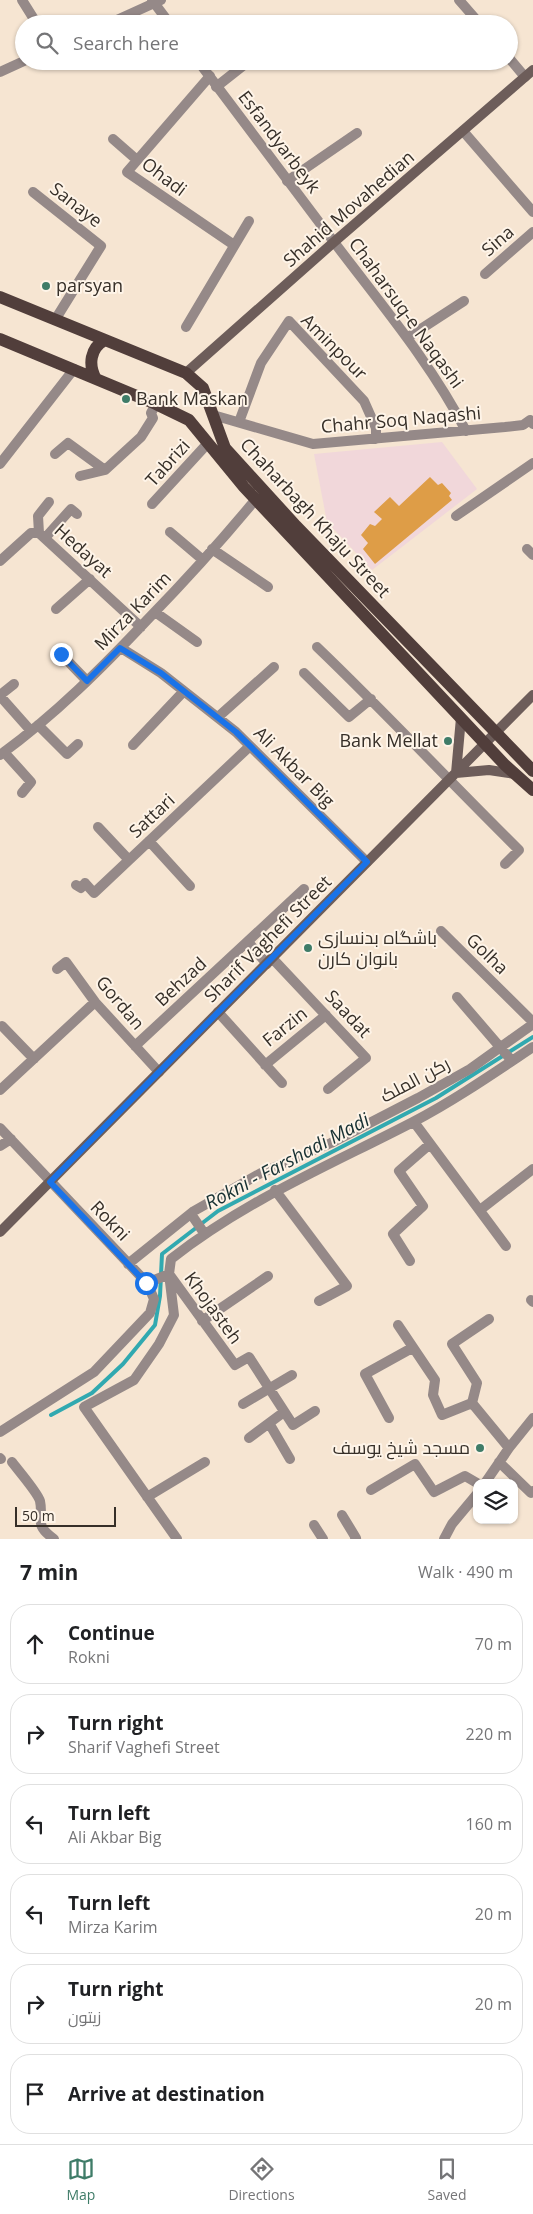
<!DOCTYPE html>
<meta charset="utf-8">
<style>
body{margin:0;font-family:"Open Sans",Cairo,sans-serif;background:#f2f2f2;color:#202124}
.controls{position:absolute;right:15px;bottom:15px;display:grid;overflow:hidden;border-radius:10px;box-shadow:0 1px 4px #0004}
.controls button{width:45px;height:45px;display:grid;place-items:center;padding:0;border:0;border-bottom:1px solid #e0e0e0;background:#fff;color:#202124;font:25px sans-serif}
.scale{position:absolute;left:15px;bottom:12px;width:101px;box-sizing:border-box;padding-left:5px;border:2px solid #362f28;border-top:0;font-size:14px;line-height:18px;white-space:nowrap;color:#362f28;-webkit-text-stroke:4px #fef4e8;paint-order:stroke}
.stop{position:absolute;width:15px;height:15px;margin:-11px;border:4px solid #1a73e8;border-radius:50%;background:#fff}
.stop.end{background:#1a73e8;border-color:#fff;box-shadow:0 1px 5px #0008}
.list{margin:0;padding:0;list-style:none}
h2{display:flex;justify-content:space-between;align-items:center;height:65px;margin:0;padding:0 20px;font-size:21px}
h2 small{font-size:16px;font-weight:400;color:#757577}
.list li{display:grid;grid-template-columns:32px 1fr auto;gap:15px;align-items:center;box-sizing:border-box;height:80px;margin:0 10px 10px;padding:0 10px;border:1px solid #e0e0e0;border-radius:20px}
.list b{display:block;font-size:19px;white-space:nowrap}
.list p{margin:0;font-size:16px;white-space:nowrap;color:#757577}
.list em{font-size:16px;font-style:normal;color:#757577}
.icon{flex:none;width:28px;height:28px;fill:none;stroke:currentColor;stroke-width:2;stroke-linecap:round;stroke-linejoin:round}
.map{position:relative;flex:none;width:533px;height:1539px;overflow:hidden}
.search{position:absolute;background:#fff;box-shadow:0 1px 4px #0004;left:15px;right:15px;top:15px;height:55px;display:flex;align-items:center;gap:12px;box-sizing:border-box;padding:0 18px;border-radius:28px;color:#757577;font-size:19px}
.sheet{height:605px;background:#fff}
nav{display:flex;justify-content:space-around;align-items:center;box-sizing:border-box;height:70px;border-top:1px solid #e0e0e0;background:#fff;font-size:14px;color:#757577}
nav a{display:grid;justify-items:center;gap:2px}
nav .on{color:#3f7c68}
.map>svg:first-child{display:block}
</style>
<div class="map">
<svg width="533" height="1539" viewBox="0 0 533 1539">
<rect width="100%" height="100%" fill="#f6e5d2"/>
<path fill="#f1d7da" d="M 442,442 L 477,489 L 372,570 L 327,522 L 314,454 Z"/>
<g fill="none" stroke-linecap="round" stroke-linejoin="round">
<path stroke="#31a9b0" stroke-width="4" d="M 51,1415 L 92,1393 L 123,1364 L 155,1325 L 160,1296 L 162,1254 L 218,1211 L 436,1098 L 533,1037"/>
</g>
<path fill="#de9d47" d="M 430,477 L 438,485 L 442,483 L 451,493 L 449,496 L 452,500 L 375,564 L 363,549 L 368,543 L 361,535 L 370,524 L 375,526 L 382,519 L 374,512 L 390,497 L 399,506 Z"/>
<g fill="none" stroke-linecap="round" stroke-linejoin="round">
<path stroke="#958988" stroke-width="10" d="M 22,0 L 37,24
M 459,0 L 480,24
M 509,58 L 525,77
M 210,76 L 127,172 L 234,245
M 216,87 L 249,61
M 463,131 L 533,212
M 113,139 L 137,160
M 287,181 L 357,133
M 33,192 L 101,246 L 55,320
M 334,242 C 380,303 431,363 466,431
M 485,274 L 533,232
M 186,327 L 249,221
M 407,338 L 464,301
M 213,415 L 313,444 L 505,427 L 523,425 L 530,420 L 533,424
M 239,422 L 261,363 L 289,321 L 364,401 L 376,428 L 376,439
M 55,454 L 68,443 L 105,470 L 80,476
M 0,464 L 74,369
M 105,470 L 141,437 L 153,418 L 151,413 L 156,404
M 152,504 L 208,443
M 456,516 L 533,463
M 170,532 L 203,560
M 39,533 L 38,516 L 49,502
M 45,538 L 71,509 L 77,514
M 212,549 L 268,587
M 527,549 L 533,555
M 0,561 L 31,533 L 39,533 L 141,627
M 56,609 L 90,579
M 155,612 L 197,642
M 317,647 C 386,713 451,783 519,850 L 505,864
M 121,648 L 161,673 L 236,732 L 367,862
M 61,654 L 87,681
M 304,673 L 349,717 L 371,699
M 0,695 L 14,684
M 0,696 L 31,731
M 218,717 L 274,667
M 38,725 L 67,754 L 78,744
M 133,745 L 184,691
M 4,752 L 31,782 L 22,793
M 0,755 C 55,715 103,667 149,618 C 186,580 222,540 256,499
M 98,827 L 129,860
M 149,841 L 190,886
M 76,885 L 81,888 L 85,883 L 94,893 L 250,746
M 441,931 L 533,1022
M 248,942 L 267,964
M 272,958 L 366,1058 L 328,1089
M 57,969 L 66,962 L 95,1002 L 159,1072
M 457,997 L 512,1061
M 218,1012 L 282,1083
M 2,1026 L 34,1059
M 135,1046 L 304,889
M 265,1065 L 326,1015
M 0,1090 L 95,1002
M 414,1122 L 506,1246
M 0,1128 L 147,1283 L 154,1299 L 150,1313 L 94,1372 L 0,1432
M 0,1146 L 11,1139
M 275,1190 L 347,1286 L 319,1301
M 480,1210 L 533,1169
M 191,1214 L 204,1233
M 410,1261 L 393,1234 L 423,1206 L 399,1171 L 430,1144
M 128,1264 L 194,1211 L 261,1173 L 331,1143 L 418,1098 L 470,1069 L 533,1024
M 147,1283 L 169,1274 L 235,1365 L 249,1357 L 293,1425 L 315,1411
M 531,1300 L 533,1302
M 202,1321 L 268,1276
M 398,1325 L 435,1380 L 433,1395 L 442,1415 L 472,1403 L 509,1448
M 472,1403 L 477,1383 L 452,1344 L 489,1319
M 243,1404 L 292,1375
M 389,1418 L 365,1374 L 412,1348
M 269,1423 L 290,1459
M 249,1438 L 284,1412
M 0,1458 L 1,1459
M 12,1462 C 18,1470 38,1493 40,1501 C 44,1520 33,1524 54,1539
M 499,1462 L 531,1493 L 533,1491
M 485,1483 L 509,1448 L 533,1418
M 371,1490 L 415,1464 L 434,1492 L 465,1476 L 477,1483
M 147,1497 L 205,1462
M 342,1515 L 356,1538 L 355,1539
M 314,1525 L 323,1539
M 177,1539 L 84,1407 L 134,1380 L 159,1344 L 174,1315 L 169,1274 L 171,1259 C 248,1199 328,1166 413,1122 C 455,1100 494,1073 533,1047
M 444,1539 L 452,1524 L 477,1494"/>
<path stroke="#958988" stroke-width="10" d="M 152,0 L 170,24
M 108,24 L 161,0
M 198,61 L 334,242
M 0,72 L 24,61"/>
<path stroke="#6d5d5a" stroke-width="10" d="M 186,373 L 334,242 L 533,70
M 461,718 L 456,773 L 489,770 L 515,774
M 0,1232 L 533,695"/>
<path stroke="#513e3b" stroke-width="12" d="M 0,297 L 186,373 L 203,388 L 225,448 L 296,526 L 533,771
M 0,339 L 156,404 L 189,420 L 244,487 L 505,765 L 533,790
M 96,379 C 88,365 90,348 105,340"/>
</g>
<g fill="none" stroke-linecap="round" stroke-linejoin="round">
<path stroke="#1a73e8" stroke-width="6" d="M 61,654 L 87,681 L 120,648 L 161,673 L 236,732 L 367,862 L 50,1182 L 146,1283"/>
</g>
<g fill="#3f7c68" stroke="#fef4e8" stroke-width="2">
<circle cx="46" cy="286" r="5"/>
<circle cx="126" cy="399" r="5"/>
<circle cx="448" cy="741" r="5"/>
<circle cx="308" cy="948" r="5"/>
<circle cx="480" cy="1448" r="5"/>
</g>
<g text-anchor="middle" stroke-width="4" stroke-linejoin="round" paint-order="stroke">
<g font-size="18" fill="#362f28" stroke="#fef4e8">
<text transform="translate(279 142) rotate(53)" y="6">Esfandyarbeyk</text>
<text transform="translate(164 177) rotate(37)" y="6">Ohadi</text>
<text transform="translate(76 205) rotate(38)" y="6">Sanaye</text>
<text transform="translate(349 209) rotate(-41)" y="6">Shahid Movahedian</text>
<text transform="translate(498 241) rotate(-41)" y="6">Sina</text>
<text transform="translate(406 313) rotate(54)" y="6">Chaharsuq-e Naqashi</text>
<text transform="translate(334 347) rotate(45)" y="6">Aminpour</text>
<text transform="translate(401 420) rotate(-5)" y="6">Chahr Soq Naqashi</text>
<text transform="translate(168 463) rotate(-48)" y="6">Tabrizi</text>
<text transform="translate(315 518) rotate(47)" y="6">Chaharbagh Khaju Street</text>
<text transform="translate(83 551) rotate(42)" y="6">Hedayat</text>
<text transform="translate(133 611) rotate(-46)" y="6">Mirza Karim</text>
<text transform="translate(294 767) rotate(45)" y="6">Ali Akbar Big</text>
<text transform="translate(152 816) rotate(-43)" y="6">Sattari</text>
<text transform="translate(268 939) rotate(-45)" y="6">Sharif Vaghefi Street</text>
<text transform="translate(487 954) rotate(44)" y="6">Golha</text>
<text transform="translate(181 982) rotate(-43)" y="6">Behzad</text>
<text transform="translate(120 1003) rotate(50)" y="6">Gordan</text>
<text transform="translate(348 1014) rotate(47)" y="6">Saadat</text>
<text transform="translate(285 1027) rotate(-39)" y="6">Farzin</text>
<text transform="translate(415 1080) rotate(-28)" y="6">رکن الملک</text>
<text transform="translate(110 1221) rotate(46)" y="6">Rokni</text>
<text transform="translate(213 1308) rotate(54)" y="6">Khojasteh</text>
</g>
<g font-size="18" fill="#362f28" stroke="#fef4e8" text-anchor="start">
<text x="56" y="292">parsyan</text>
<text x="136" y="405">Bank Maskan</text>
<text x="438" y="747" text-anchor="end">Bank Mellat</text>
<text x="318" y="944">باشگاه بدنسازی<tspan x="318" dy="21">بانوان کارن</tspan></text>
<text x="470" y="1454" text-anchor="end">مسجد شیخ یوسف</text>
</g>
<g font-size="19" font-style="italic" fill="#183133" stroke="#fef4e8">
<text transform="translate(287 1161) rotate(-28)" y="7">Rokni - Farshadi Madi</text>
</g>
</g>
</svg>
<div class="controls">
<button><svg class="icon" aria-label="layers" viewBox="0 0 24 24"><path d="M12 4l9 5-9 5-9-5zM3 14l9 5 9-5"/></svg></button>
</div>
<div class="scale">50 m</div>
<div class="stop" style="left:146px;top:1283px"></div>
<div class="stop end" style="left:61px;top:654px"></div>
<div class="search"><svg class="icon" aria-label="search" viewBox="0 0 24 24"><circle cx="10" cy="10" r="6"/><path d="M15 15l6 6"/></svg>Search here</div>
</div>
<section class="sheet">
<h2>7 min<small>Walk · 490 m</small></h2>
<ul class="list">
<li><svg class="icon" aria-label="ahead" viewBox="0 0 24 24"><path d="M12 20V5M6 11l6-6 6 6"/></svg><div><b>Continue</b><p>Rokni</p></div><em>70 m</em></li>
<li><svg class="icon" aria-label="right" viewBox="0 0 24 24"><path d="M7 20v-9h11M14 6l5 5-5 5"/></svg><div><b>Turn right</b><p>Sharif Vaghefi Street</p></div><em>220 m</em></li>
<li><svg class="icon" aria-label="left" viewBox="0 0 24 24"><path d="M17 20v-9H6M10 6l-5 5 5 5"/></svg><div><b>Turn left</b><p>Ali Akbar Big</p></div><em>160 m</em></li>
<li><svg class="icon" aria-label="left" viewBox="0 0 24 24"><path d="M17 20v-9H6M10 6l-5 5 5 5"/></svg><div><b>Turn left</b><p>Mirza Karim</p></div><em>20 m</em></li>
<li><svg class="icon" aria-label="right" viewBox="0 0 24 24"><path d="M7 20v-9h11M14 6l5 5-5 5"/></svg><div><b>Turn right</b><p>زیتون</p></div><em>20 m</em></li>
<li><svg class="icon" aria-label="arrive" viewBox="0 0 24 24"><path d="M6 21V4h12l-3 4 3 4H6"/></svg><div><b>Arrive at destination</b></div></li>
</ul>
</section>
<nav>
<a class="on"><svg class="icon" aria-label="map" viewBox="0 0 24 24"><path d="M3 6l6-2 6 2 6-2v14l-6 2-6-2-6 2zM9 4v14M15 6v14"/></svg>Map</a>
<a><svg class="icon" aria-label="directions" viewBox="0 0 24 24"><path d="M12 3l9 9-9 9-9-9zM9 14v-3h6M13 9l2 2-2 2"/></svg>Directions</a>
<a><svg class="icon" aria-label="saved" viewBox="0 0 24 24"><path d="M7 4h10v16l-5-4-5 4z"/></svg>Saved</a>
</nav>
